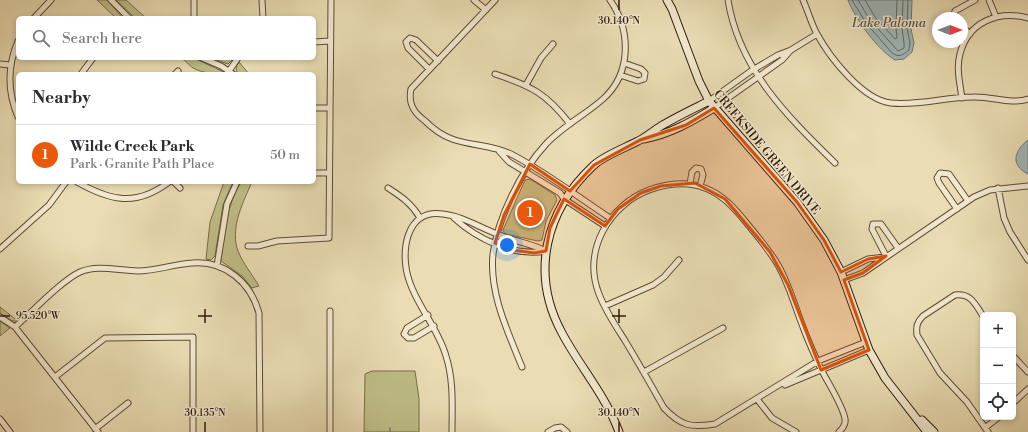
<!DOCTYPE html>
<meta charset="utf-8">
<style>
body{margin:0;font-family:"Libre Bodoni",serif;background:#f7f7f7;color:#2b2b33}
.controls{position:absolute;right:12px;bottom:12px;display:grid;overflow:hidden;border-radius:6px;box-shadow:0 2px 6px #0003}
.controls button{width:36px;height:36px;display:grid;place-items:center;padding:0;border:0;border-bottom:1px solid #e1e1e2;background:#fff;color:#2b2b33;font:20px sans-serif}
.compass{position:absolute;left:932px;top:12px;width:36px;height:36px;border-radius:50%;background:#fff;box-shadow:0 2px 6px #0003;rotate:90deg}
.you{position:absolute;left:507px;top:245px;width:14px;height:14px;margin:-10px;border:3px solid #fff;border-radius:50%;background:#1a73e8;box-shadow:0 0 0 6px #1a73e833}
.badge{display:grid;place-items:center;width:26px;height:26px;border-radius:50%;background:#ea580c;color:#fff;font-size:13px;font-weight:700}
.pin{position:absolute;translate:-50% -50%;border:2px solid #fff;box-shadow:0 1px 4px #0006}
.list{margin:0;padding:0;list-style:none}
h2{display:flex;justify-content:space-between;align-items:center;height:52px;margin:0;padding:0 16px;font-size:17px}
h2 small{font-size:13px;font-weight:400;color:#7c7c81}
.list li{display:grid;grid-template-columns:26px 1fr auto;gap:12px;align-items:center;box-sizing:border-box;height:60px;padding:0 16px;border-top:1px solid #e1e1e2}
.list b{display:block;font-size:15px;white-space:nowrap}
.list p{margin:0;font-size:13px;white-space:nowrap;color:#7c7c81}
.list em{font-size:13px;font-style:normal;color:#7c7c81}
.icon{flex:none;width:22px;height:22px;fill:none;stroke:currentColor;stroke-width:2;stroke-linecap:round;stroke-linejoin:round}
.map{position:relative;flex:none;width:1028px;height:432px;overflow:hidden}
.search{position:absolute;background:#fff;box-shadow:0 2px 6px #0003;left:16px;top:16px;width:300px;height:44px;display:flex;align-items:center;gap:10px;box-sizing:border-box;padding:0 14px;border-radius:6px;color:#7c7c81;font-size:15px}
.panel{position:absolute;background:#fff;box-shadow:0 2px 6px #0003;left:16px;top:72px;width:300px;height:112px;border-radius:6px}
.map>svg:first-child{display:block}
</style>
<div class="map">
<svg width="1028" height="432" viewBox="0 0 1028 432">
<rect width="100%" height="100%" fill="#eaddb4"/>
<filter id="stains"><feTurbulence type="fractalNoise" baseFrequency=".005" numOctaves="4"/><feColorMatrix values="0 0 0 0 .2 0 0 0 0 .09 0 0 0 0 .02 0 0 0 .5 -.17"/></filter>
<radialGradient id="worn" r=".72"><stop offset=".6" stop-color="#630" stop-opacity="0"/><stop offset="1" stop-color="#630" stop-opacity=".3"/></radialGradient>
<path fill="#bfbe87" stroke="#796b49" d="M 97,0 L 107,0 L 123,18 L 116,18 Z
M 116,0 L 126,0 L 146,18 L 135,18 Z
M 178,58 L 194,58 L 228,74 C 215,74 205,74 193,68 C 187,64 186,59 178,58 Z
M 211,58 L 234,58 L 228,64 Z
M 239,62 L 249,74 L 237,73 L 236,67 Z
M 530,179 L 555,195 L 557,200 L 546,221 L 542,240 L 538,241 L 505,234 L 503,230 L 525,180 Z
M 224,182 L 233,182 L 223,205 L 215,256 L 211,260 L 206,259 L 210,222 Z
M 241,182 L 252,182 C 243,202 231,226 237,248 C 241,261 252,274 259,286 L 252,288 L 242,276 L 221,261 C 223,234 227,205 241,182 Z
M 0,307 L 18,321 L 12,321 L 0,313 Z
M 0,321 L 10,328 L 0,336 Z
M 372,371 L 415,371 L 419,399 L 419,432 L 364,432 L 365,374 Z"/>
<path fill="#9eb8b9" stroke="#737873" d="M 848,0 L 912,0 L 911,29 L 914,43 L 912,52 L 904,59 L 895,60 C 878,50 855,19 848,0 Z
M 1028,140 L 1028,174 C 1010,165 1014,151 1028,140 Z"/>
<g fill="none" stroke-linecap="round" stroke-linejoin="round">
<path stroke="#686862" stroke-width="1" d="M 852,0 L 866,23 L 892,53 C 899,58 903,55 909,50 L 910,43 L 907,28 L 908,0
M 858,0 L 870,20 L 898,51 L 904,48 L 904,43 L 902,28 L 903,0
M 865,0 L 875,17 L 895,39 L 897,38 L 896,28 L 897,0"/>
<path stroke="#737873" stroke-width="1.5" d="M 390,428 L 390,432"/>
<g stroke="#614935" stroke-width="7">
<path id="street" d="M 111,0 L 129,18
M 262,0 L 263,18
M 474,0 L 486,10
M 495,0 L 411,89 C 408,103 413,112 424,120 C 432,128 441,135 452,139 C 471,146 494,145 513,155 C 547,173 578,197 610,218
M 728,0 C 739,69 787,116 835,163
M 803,0 C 808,11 811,23 817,34 C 830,58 863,100 891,103 C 918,106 946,97 973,97 C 992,96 1010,105 1028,99
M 989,0 L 996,17
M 34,18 L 51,0
M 194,18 L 194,0
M 955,18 L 954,15 L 955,11 L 975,0
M 962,27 L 970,34
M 18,41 C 7,67 7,91 18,117
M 314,42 L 330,41
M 202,58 L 221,66 L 233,74
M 0,64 L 10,65
M 429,69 L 408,48 L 406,42 L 410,38 L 416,40 L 438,61
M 229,71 L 238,58
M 81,74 L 93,58
M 175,74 L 178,71
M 495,74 C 531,86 546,93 570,124
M 620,75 L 638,81 L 644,79 L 645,73 L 641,69 L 624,63
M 526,85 L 541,58 L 553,44
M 962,98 C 960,84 956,68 960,54 C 968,22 998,10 1028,18
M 709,101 L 751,71 L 778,55 L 791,50 L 817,34
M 314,108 L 329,108
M 714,108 L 782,60 L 790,51
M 499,151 L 509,162 L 560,193 L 564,199 L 605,226
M 314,173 L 329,173
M 77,182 C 111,201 136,207 169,182
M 174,182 L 180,188
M 690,184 L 692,172 L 696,168 L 701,169 L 703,175 L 700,186
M 388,188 C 402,197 412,204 420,218
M 998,188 L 1004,218 L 1010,232 L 1028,260
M 957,209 L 939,183 L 937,178 L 940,173 L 949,174 L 968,201
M 454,218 C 477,239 514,257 546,251
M 248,246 L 258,246 L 277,241 L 329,238 L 331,0
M 0,249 L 49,205 L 66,182
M 886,256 L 872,229 L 873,224 L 881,224 L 898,248
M 217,266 L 227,204 L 237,182
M 841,272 L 868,259 L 885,257
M 844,280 L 863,273 L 879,262 L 974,197 L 990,190 L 1028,186
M 605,306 L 653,285 L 664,277 L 679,260
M 428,315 L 407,328 L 404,334 L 408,338 L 414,338 L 434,326
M 983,316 C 975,304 971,293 955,295 L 923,316 C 917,322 916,326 917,335 L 940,373 L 967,402 L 988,432
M 0,317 L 15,327 L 98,432
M 15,327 C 32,312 61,281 80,272 C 98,264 119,271 138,271 C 156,271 174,264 192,263 C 225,260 251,283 259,313 L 260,432
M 1013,356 L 1028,372
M 522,367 C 508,332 489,293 493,254 C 498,217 521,171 546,144 C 563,126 585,115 603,99 C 632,73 631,30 610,0
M 644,372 L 723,328
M 55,377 L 105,338 L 193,337 L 193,432
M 785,385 L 869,350
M 757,399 L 772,418 L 796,432
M 1013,403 L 1028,389
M 0,419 L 10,432
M 986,427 L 999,417
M 95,429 L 128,403
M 330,432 L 330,311
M 452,432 C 452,407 454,381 446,356 C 438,328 417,306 409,280 C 400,254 405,208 443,214 C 462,216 479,227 497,234 C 513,241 530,243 546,251
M 548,432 L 555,428 L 561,427 L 567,432
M 839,432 C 843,428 846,424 845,419 C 843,405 826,380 820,367 C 814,354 808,341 803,327 C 795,307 789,284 778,265 C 770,251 759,238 749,226 C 741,216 734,207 724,199 C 702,181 675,180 649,190 C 609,205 582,251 599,294 C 605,310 615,325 624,339 C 638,362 651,385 664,408 C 681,426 691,428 715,424 L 818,361 L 866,342"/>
</g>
<g stroke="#33180b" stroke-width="9">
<path id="secondary" d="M 667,0 L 672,9 L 699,81 L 709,101 L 797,202 L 824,240 L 841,272 L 869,350 L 885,378 L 927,432
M 644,139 C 670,134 691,122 714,108
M 922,420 L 934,432
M 619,432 C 606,396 580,367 562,333 C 530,274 545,211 593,166 C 603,156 625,148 638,141 C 646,137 653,131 661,126 C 676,117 693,109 709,101"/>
</g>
<use href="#street" stroke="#f1e9ce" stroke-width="5"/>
<use href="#secondary" stroke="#f1e9ce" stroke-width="7"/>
</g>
<path fill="#d6520c" fill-opacity="0.2" stroke="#d6520c" stroke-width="3" stroke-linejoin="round" d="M 714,108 L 797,202 L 824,240 L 841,272 L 868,259 L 886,256 L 863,273 L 844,280 L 869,350 L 821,370 L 788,285 L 770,252 L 725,199 L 695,183 L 661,186 L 641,193 L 618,209 L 605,226 L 564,199 L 550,228 L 546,251 L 534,253 L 512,250 L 495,243 L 504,215 L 530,164 L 570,191 L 594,165 L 640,140 L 686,125 Z"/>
<path fill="none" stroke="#33180b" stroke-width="1.5" d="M 619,0 L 619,10M 205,309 L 205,323M 619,309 L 619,323M 0,316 L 10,316M 198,316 L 212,316M 612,316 L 626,316M 205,422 L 205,432M 619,422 L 619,432"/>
<g text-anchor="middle" stroke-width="3" stroke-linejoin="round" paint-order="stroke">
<g font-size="12" fill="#33180b" stroke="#f1e9ce">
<text transform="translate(767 152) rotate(50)" y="4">CREEKSIDE GREEN DRIVE</text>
</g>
<g font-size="13" font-style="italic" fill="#585048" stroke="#f1e9ce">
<text x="889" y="27">Lake Paloma</text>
</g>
</g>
<g font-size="10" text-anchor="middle" fill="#33180b" stroke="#f1e9ce" stroke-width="3" stroke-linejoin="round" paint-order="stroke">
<text x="619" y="24">30.140°N</text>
<text x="38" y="319">95.520°W</text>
<text x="205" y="416">30.135°N</text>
<text x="619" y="416">30.140°N</text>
</g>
<rect width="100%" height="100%" filter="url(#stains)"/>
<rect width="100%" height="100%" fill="url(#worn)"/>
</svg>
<div class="controls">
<button>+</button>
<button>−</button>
<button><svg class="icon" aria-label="locate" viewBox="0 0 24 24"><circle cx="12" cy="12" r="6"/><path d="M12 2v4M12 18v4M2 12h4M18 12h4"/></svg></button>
</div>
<svg class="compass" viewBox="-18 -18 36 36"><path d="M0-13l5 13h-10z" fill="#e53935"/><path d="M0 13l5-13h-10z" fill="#7c7c81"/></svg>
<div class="you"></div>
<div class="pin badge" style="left:530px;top:213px">1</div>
<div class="search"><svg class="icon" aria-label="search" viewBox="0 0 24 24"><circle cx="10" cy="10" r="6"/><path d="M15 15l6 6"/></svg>Search here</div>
<section class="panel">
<h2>Nearby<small></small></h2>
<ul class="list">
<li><span class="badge">1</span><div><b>Wilde Creek Park</b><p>Park · Granite Path Place</p></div><em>50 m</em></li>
</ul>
</section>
</div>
